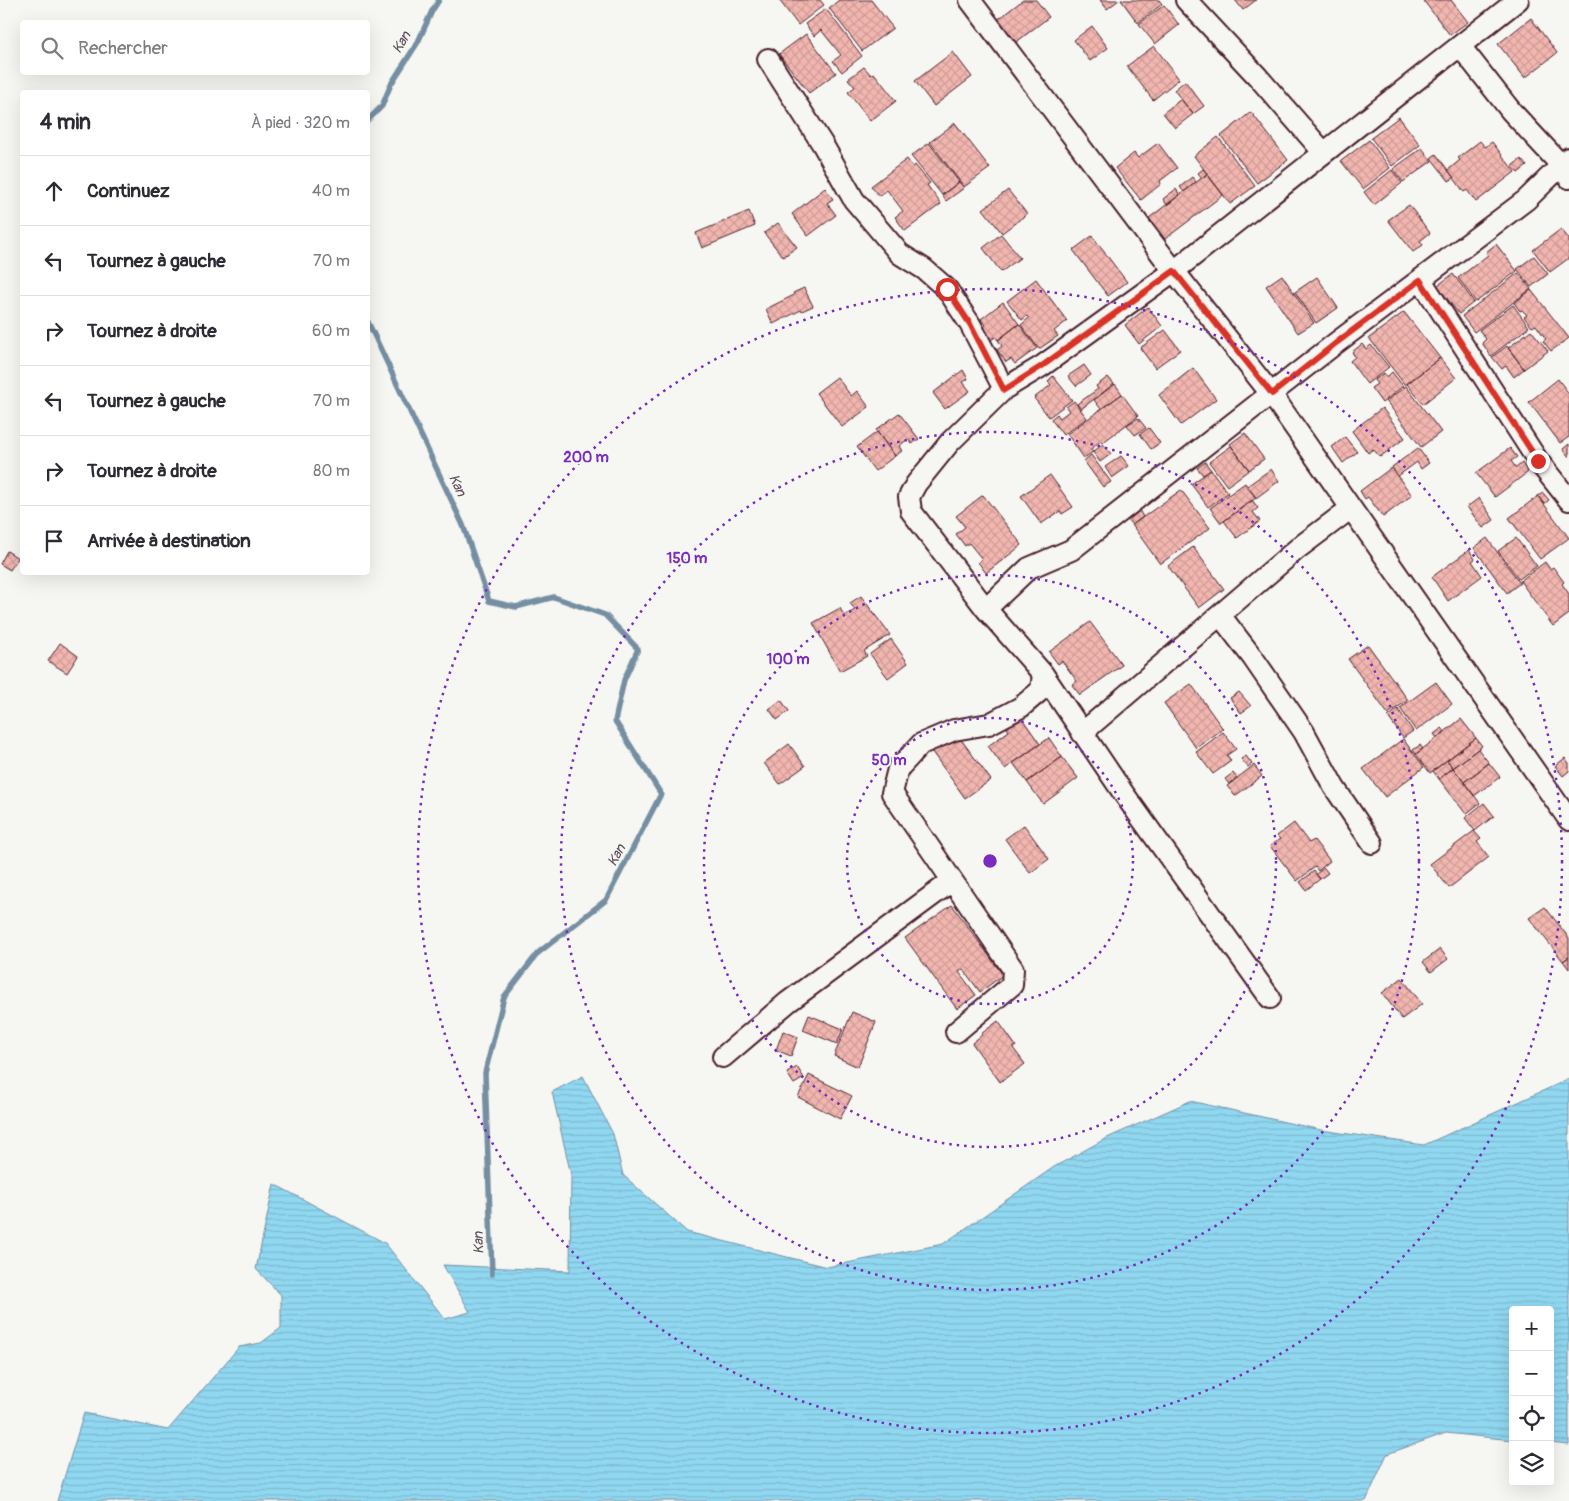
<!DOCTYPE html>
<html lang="fr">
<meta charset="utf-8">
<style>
body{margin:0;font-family:Pangolin,sans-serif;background:#f2f2f3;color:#2b2b33}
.controls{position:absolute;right:15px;bottom:15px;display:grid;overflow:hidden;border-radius:5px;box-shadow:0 5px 20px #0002}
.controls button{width:45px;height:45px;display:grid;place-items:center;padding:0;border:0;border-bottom:1px solid #e1e1e2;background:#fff;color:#2b2b33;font:25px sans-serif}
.stop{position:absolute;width:15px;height:15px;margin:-11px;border:4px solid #d93025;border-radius:50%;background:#fff}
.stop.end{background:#d93025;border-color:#fff;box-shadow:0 1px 5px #0008}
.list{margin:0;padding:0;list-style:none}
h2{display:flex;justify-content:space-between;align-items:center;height:65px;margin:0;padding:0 20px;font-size:21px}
h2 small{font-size:16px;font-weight:400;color:#7c7c81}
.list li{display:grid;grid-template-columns:32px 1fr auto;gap:15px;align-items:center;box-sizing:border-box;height:70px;padding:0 20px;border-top:1px solid #e1e1e2}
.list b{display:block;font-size:19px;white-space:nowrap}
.list em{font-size:16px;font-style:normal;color:#7c7c81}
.icon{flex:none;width:28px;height:28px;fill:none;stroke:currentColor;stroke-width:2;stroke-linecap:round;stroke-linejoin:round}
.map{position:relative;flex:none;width:1569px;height:1501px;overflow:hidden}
.search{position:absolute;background:#fff;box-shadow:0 5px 20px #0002;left:20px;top:20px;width:350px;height:55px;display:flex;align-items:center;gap:12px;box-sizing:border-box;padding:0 18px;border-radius:5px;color:#7c7c81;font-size:19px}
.panel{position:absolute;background:#fff;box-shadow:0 5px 20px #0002;left:20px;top:90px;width:350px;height:485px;border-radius:5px}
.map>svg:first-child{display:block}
</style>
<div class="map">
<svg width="1569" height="1501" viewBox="0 0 1569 1501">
<defs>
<pattern id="water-rules" width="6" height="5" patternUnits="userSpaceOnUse" patternTransform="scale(1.25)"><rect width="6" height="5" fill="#90d8f1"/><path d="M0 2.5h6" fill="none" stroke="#7eb9cf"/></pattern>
<pattern id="building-cross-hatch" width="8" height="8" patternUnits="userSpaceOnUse" patternTransform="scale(1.25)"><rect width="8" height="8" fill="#f1b6af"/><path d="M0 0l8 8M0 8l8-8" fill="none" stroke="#d09c97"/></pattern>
</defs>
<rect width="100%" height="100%" fill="#f6f6f2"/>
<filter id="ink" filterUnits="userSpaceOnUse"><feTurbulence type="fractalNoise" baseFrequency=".02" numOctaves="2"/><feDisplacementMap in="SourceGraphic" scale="10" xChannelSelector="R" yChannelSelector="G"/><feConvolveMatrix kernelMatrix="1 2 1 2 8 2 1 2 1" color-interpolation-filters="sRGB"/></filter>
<g filter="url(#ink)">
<path fill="url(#water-rules)" stroke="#748ea2" d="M 583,1076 L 613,1134 L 623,1175 L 687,1232 L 827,1267 L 943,1244 L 1054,1167 L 1105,1139 L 1190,1101 L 1321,1130 L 1424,1145 L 1569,1079 L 1569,1445 L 1550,1443 L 1550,1310 L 1513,1310 L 1513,1440 L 1446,1433 L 1387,1454 L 1366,1501 L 57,1501 L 84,1413 L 168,1430 L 239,1347 L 261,1343 L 281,1328 L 281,1295 L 256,1269 L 274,1184 L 385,1243 L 445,1319 L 470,1312 L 443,1265 L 570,1271 L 571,1175 L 552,1092 Z"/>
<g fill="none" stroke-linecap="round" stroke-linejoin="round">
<path stroke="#748ea2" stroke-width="5.5" d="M 368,120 L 382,106 L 391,84 L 418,42 L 432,11 L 439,0
M 368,322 L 463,525 L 489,601 L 516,607 L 554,597 L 605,615 L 638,649 L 624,680 L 615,721 L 661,794 L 606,900 L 538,953 L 504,997 L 485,1073 L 492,1274"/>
</g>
<path fill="url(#building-cross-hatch)" stroke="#4a1f2b" d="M 779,0 L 820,0 L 824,5 L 798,25 Z
M 839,0 L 871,0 L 893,28 L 862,51 L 829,8 Z
M 1023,0 L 1036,0 L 1049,17 L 1015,43 L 997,20 Z
M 1100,0 L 1119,0 L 1107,9 Z
M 1121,0 L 1159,0 L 1162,4 L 1138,23 Z
M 1235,0 L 1256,0 L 1243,10 Z
M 1423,0 L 1451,0 L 1468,22 L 1450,35 Z
M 1164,5 L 1179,25 L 1155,44 L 1139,24 Z
M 826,9 L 862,56 L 842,72 L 833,61 L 841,55 L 821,30 L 814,36 L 805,24 Z
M 1531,18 L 1557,53 L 1525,78 L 1498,44 Z
M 1092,26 L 1108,48 L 1090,61 L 1074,40 Z
M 806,34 L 836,73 L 809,93 L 779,54 Z
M 1154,46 L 1179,79 L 1153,100 L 1127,66 Z
M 953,52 L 972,77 L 934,106 L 915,81 Z
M 864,67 L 871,75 L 874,73 L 896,101 L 870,121 L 848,92 L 855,87 L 848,79 Z
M 1185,81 L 1204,106 L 1193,114 L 1174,90 Z
M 1181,99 L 1193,114 L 1175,128 L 1163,113 Z
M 1251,112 L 1288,160 L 1257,183 L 1221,136 Z
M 1399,117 L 1420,145 L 1392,166 L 1371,138 Z
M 955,123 L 990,168 L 964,187 L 930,142 Z
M 1218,137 L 1255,186 L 1230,204 L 1194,156 Z
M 1369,140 L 1390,168 L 1363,189 L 1341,161 Z
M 1480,141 L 1485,147 L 1492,142 L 1515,172 L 1476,202 L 1467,190 L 1464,192 L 1448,170 L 1460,160 L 1458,158 Z
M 929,143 L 959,182 L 942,195 L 911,156 Z
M 1158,143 L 1177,168 L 1160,181 L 1161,184 L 1141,200 L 1115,168 L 1134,153 L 1138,158 Z
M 1422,148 L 1432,161 L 1403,182 L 1393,169 Z
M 1436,154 L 1454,178 L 1449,181 L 1431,158 Z
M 907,159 L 913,167 L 915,165 L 930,183 L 927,185 L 941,204 L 905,231 L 895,217 L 903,211 L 887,190 L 879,196 L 871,186 Z
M 1521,159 L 1527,166 L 1518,173 L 1512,166 Z
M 1203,169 L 1207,174 L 1202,178 L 1198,173 Z
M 1392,170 L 1402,183 L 1374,205 L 1364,192 Z
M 1207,174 L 1223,195 L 1165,239 L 1149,218 Z
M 1192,177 L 1196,182 L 1184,192 L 1180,187 Z
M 959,182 L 964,188 L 946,201 L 942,195 Z
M 825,188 L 833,199 L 827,203 L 836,215 L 808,236 L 792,214 Z
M 1176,189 L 1180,195 L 1167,205 L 1163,199 Z
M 1008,190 L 1027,214 L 1002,233 L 983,209 Z
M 1409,205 L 1430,233 L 1420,241 L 1423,245 L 1413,252 L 1388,220 Z
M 749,211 L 755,226 L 702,248 L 696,233 Z
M 778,223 L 797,247 L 783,257 L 764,233 Z
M 1561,229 L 1569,239 L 1569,258 L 1550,272 L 1533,250 Z
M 1001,234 L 1020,258 L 1001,272 L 983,248 Z
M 1092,236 L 1127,282 L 1108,296 L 1073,250 Z
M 1496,244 L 1517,271 L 1476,302 L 1458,278 L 1488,255 L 1486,252 Z
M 1534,256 L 1548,274 L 1531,287 L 1517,269 Z
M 1518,273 L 1531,289 L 1474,332 L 1462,316 Z
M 1453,274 L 1474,302 L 1459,314 L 1437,286 Z
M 1282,275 L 1314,323 L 1298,333 L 1266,286 Z
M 1317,277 L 1338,308 L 1316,323 L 1295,292 Z
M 1036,279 L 1067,321 L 1054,331 L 1058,336 L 1039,349 L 1021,325 L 1029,318 L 1027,316 L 1022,320 L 1007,301 Z
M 804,288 L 813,306 L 802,311 L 801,310 L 773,324 L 766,309 L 794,295 L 793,293 Z
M 1531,290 L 1569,338 L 1551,351 L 1543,341 L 1546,339 L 1536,325 L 1532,327 L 1524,317 L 1527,315 L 1522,310 L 1520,311 L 1514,303 Z
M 1003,302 L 1019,324 L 998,340 L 995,337 L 990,341 L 981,329 L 986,325 L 981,319 Z
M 1513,305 L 1529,327 L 1491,356 L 1482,343 L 1486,339 L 1479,330 Z
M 1148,307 L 1162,326 L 1139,344 L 1125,325 Z
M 1404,312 L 1440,358 L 1405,385 L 1369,338 Z
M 1019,324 L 1037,348 L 1015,364 L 1011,359 L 1006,362 L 997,350 L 1002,346 L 998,340 Z
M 1165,330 L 1180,350 L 1155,368 L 1140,348 Z
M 1531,330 L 1548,351 L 1524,369 L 1508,348 Z
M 1362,344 L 1366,349 L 1371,345 L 1389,367 L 1367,384 L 1350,361 L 1355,357 L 1352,352 Z
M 1507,346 L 1524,369 L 1514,377 L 1506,366 L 1502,369 L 1492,357 Z
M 1440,358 L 1456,378 L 1423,404 L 1407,384 Z
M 1084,365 L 1091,375 L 1076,386 L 1068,376 Z
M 1193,368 L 1216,399 L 1181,425 L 1159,395 Z
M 963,370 L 968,379 L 963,382 L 970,391 L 945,409 L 933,393 Z
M 1392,372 L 1403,386 L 1382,403 L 1371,388 L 1377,384 L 1374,380 L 1384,373 L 1387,377 Z
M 1053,376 L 1072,400 L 1049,417 L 1034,398 L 1051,385 L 1048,381 Z
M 837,377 L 851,396 L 857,391 L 869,407 L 842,427 L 816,393 Z
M 1108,377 L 1114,384 L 1081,409 L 1077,404 L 1098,389 L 1096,386 Z
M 1558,379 L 1569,394 L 1569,437 L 1560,443 L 1529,402 Z
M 1115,384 L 1122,394 L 1101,409 L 1094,400 Z
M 1406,386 L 1441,432 L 1421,447 L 1386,401 Z
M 1122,394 L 1138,416 L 1102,443 L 1101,441 L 1091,449 L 1093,452 L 1084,458 L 1067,434 Z
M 1074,401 L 1087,418 L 1063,435 L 1051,419 L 1057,414 L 1060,418 L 1069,411 L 1066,407 Z
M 1382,408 L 1405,438 L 1380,457 L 1373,449 L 1368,453 L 1352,431 Z
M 899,413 L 919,439 L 912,444 L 908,439 L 899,446 L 902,451 L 895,456 L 876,430 Z
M 1138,418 L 1146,428 L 1135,435 L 1127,425 Z
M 1149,428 L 1160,443 L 1151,449 L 1140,434 Z
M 877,432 L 895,456 L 875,471 L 857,447 Z
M 1245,433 L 1264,459 L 1249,470 L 1230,444 Z
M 1345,437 L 1357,452 L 1343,463 L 1332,447 Z
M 1103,444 L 1111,454 L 1100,462 L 1093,452 Z
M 1569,444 L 1569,457 L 1563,449 Z
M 1231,446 L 1249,470 L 1227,486 L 1209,462 Z
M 1418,448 L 1429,463 L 1421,469 L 1417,462 L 1398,476 L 1392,467 Z
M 1510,448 L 1517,457 L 1511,461 L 1516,468 L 1522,463 L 1528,472 L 1495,497 L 1476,473 Z
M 1091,455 L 1111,482 L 1103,487 L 1084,461 Z
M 1121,456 L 1129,466 L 1112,478 L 1105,467 Z
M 1205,462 L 1211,470 L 1203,475 L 1197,468 Z
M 1391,468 L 1412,495 L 1383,517 L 1368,497 L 1365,499 L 1360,491 Z
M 1271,469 L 1279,481 L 1256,498 L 1247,486 Z
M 1211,470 L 1228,493 L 1208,507 L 1191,484 Z
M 1050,475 L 1073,507 L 1062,514 L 1060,511 L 1041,524 L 1021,496 Z
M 1245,483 L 1256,498 L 1221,523 L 1210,508 Z
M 1181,490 L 1210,528 L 1160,564 L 1132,525 Z
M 1543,493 L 1549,500 L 1544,504 L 1538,496 Z
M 983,495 L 1022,545 L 986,573 L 978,562 L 982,559 L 969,543 L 965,546 L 956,534 L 965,527 L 956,516 Z
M 1538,496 L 1569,538 L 1540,559 L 1509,518 Z
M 1479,498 L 1494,520 L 1483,528 L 1467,507 Z
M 1252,500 L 1258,508 L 1253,512 L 1260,521 L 1237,538 L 1224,521 Z
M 1139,510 L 1143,517 L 1132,525 L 1127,519 Z
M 1487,538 L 1520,583 L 1507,593 L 1474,548 Z
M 1516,538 L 1537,566 L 1519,579 L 1498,551 Z
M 1193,547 L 1224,589 L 1199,608 L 1168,566 Z
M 1469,550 L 1475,559 L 1472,561 L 1482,576 L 1448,601 L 1432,577 Z
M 7,551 L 18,558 L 10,570 L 0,564 Z
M 1545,562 L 1550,569 L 1553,567 L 1564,582 L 1562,584 L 1569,594 L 1569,614 L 1553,626 L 1520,581 Z
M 861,596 L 890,635 L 864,651 L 867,656 L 840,671 L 813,623 L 840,608 L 844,616 L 855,610 L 850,603 Z
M 1090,622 L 1122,665 L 1080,695 L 1072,685 L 1077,681 L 1062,661 L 1058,664 L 1049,652 Z
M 891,639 L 908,663 L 888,678 L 870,654 Z
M 60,643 L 78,656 L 67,673 L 48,661 Z
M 1368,645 L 1408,700 L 1388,714 L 1348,659 Z
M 1436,682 L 1452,704 L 1416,731 L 1400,708 Z
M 1191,684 L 1223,729 L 1196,748 L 1164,703 Z
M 1239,692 L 1251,706 L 1241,713 L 1230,698 Z
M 781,700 L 789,711 L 777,720 L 769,709 Z
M 1398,709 L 1413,731 L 1403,738 L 1388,717 Z
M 1021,717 L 1040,744 L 1005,769 L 988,746 L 1009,731 L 1007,728 Z
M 1461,719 L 1476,738 L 1430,773 L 1416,754 Z
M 1442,728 L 1445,732 L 1437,738 L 1434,734 Z
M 1223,732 L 1236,749 L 1227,755 L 1231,761 L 1213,774 L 1196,752 Z
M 957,734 L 991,780 L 965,798 L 932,752 Z
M 1049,738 L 1062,757 L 1027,782 L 1013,763 Z
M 1476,738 L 1482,746 L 1453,768 L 1447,760 Z
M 1403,739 L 1424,767 L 1385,797 L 1363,769 Z
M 789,744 L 805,766 L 780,784 L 764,763 Z
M 1420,745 L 1423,749 L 1416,754 L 1413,750 Z
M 1478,749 L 1489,763 L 1464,782 L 1453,768 Z
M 1246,756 L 1252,764 L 1248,767 L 1241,759 Z
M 1062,757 L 1078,778 L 1043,804 L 1027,782 Z
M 1565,758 L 1569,763 L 1569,771 L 1563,776 L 1555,766 Z
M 1447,760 L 1453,768 L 1439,779 L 1433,771 Z
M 1489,763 L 1500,777 L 1474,796 L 1464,782 Z
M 1254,765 L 1262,776 L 1235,796 L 1227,786 Z
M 1453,768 L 1480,803 L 1466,814 L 1439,779 Z
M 1233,773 L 1237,778 L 1229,784 L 1225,779 Z
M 1484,803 L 1494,816 L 1475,831 L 1465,818 Z
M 1294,823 L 1309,843 L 1314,840 L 1330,861 L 1318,871 L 1315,867 L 1297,881 L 1270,846 L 1280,839 L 1277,836 Z
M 1024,825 L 1049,859 L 1030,873 L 1005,839 Z
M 1474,831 L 1481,839 L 1477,842 L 1489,857 L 1449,888 L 1430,864 Z
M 1324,868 L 1328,873 L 1320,879 L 1316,874 Z
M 1314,871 L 1320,879 L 1306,890 L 1300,882 Z
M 952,905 L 1003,975 L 980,992 L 963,969 L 959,972 L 976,995 L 957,1009 L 905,938 Z
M 1545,907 L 1569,938 L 1569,957 L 1563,961 L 1529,918 Z
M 1440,949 L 1448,959 L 1431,972 L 1423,962 Z
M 1569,957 L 1569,969 L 1563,961 Z
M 1402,978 L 1422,1004 L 1402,1019 L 1382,993 Z
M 852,1012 L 876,1022 L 858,1067 L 834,1056 Z
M 809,1015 L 843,1029 L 837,1044 L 803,1030 Z
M 998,1021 L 1016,1046 L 1013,1048 L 1025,1064 L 1000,1082 L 972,1043 L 982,1035 L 981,1034 Z
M 783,1031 L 798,1037 L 791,1056 L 776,1050 Z
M 797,1067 L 804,1078 L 794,1084 L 787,1073 Z
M 809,1075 L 852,1096 L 840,1119 L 798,1097 Z"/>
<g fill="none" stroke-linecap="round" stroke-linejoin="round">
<g stroke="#4a1f2b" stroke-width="24">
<path id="minor" d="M 970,0 L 1174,271 L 1272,395 L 1569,820
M 1186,0 L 1258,77 L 1324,153
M 1460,46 L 1511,111 L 1561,165 L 1569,178
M 768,59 L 823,145 L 854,200 L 900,254 L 924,269 L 947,289 L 970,324 L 1004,389
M 1421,280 L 1538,461 L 1569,500
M 986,609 L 1029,568 L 1071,550 L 1336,343 L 1526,200 L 1569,158
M 1220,615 L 1253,658 L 1304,732 L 1334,787 L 1372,843
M 1082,733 L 1297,549 L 1350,509
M 1270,998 L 1124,794 L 1043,674 L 986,609 L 911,511 L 909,497 L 916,484 L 950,442 L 1004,389 L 1042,366 L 1174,271 L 1518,0
M 956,1032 L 1012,985 L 1013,969 L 892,793 L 898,769 L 921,744 L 954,730 L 989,724 L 1021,707 L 1041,690 L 1043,674
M 723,1057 L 788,1002 L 952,881"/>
</g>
<use href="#minor" stroke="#f6f6f2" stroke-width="20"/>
</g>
</g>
<g fill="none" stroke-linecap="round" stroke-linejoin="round" filter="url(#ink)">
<path stroke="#d93025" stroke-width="6" d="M 947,289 L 970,324 L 1004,390 L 1042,366 L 1174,271 L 1272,394 L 1336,343 L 1420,280 L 1538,461"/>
</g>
<g fill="none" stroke="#7b2cbf" stroke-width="2.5" stroke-dasharray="2.5 5">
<circle cx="990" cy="861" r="143"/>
<circle cx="990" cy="861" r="286"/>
<circle cx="990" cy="861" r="429"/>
<circle cx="990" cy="861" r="572"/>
</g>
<g text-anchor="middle" stroke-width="4" stroke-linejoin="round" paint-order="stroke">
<g font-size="14" font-style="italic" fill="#5c4d5c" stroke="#f6f6f2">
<text transform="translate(401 42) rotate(-60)" y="5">Kan</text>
<text transform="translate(458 485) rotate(65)" y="5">Kan</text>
<text transform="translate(616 855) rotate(-62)" y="5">Kan</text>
<text transform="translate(478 1243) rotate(-92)" y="5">Kan</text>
</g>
</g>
<circle cx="990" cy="861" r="8" fill="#7b2cbf" stroke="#f6f6f2" stroke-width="2.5"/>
<g font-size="15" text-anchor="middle" font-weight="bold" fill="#7b2cbf" stroke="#f6f6f2" stroke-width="4" stroke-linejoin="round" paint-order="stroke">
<text x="586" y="462">200 m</text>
<text x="687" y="563">150 m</text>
<text x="788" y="664">100 m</text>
<text x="889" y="765">50 m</text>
</g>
</svg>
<div class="controls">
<button>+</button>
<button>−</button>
<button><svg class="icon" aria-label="locate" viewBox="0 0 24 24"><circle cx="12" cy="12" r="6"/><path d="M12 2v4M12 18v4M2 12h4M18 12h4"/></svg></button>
<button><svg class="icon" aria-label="layers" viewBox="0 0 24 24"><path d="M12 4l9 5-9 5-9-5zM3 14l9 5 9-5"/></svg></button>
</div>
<div class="stop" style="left:947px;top:289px"></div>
<div class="stop end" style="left:1538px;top:461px"></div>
<div class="search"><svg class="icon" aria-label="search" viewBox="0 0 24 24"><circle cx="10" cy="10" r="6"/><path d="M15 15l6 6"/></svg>Rechercher</div>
<section class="panel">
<h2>4 min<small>À pied · 320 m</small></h2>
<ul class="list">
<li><svg class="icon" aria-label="ahead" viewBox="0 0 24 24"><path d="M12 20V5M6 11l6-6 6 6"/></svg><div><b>Continuez</b></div><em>40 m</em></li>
<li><svg class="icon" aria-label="left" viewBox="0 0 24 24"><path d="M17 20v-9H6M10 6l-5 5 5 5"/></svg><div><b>Tournez à gauche</b></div><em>70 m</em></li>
<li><svg class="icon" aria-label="right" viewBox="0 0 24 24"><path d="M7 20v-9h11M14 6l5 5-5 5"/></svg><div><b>Tournez à droite</b></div><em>60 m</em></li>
<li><svg class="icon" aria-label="left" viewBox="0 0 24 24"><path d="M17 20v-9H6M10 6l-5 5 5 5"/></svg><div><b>Tournez à gauche</b></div><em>70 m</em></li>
<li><svg class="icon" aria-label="right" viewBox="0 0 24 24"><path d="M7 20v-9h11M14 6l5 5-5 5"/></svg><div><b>Tournez à droite</b></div><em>80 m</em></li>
<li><svg class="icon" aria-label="arrive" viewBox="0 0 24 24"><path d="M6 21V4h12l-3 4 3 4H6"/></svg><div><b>Arrivée à destination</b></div></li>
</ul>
</section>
</div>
